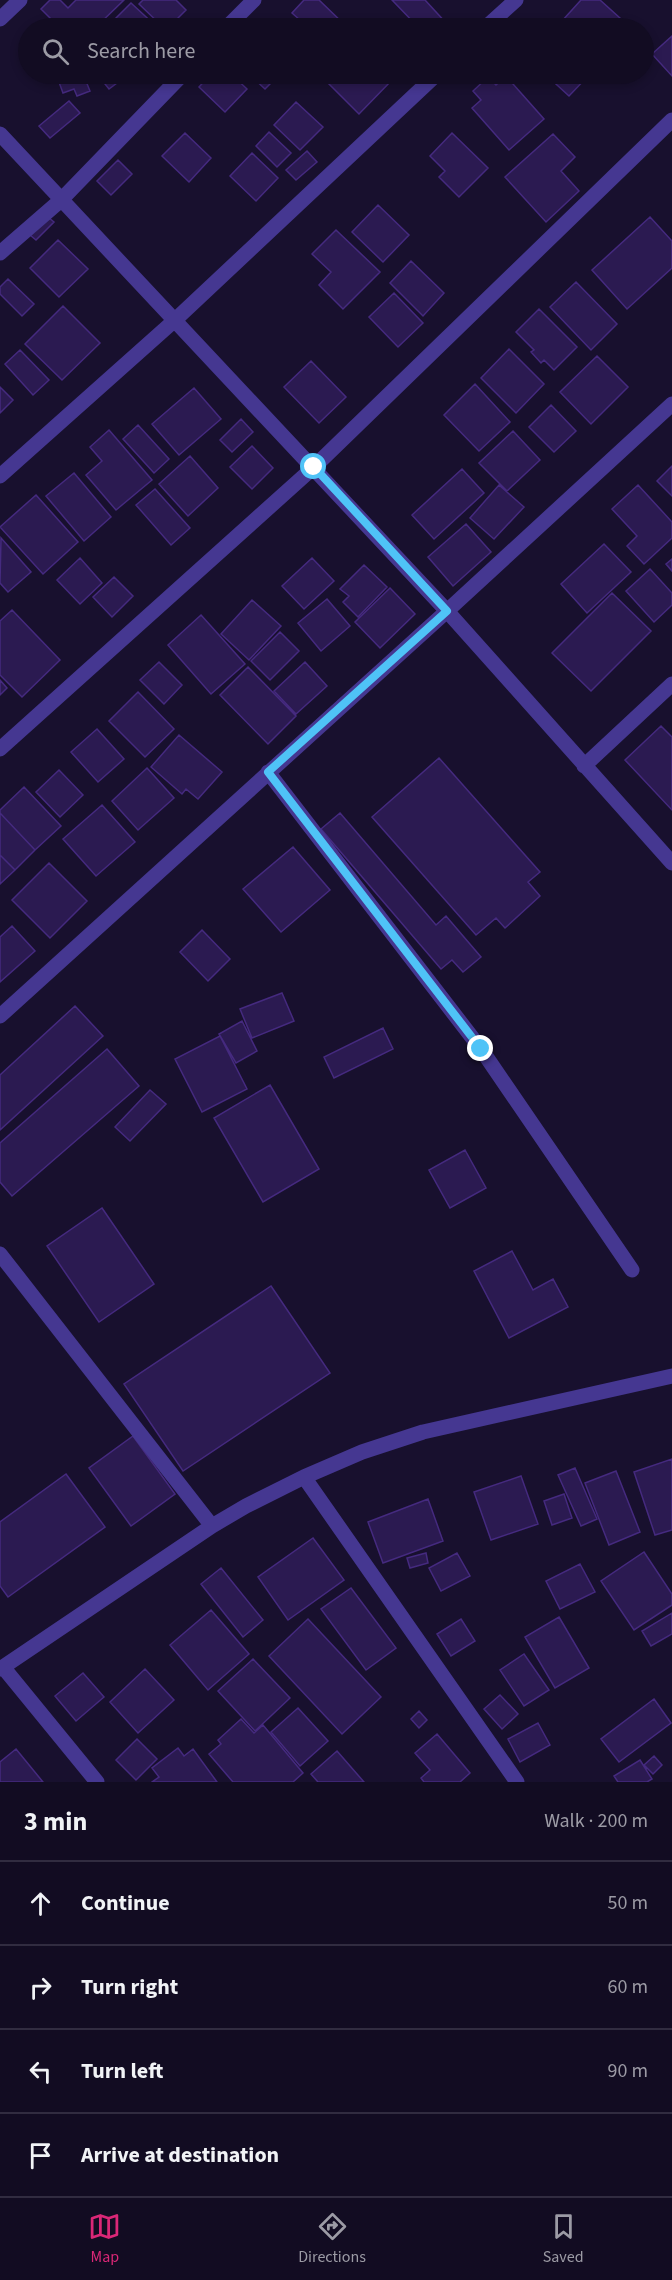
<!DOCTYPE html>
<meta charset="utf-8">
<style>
body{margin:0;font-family:"Source Sans 3",sans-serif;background:#1b152a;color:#f1f3f6}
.stop{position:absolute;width:18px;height:18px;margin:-14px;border:4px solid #4fc3f7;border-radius:50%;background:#fff}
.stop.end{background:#4fc3f7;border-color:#fff;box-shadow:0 2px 6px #0008}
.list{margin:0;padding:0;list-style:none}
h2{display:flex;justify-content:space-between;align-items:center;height:78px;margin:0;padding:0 24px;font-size:26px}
h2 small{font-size:20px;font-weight:400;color:#9c9ba5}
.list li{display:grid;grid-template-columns:39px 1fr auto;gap:18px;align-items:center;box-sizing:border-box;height:84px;padding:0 24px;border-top:2px solid #312c40}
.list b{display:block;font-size:22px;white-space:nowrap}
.list em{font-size:20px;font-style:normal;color:#9c9ba5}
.icon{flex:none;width:33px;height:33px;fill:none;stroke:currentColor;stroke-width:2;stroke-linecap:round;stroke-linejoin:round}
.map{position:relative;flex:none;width:672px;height:1782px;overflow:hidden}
.search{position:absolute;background:#120c22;box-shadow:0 3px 9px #0003;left:18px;right:18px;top:18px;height:66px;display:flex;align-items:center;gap:15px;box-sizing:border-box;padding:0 21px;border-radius:33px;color:#9c9ba5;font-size:22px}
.sheet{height:414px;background:#120c22}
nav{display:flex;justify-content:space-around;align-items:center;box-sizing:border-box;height:84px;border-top:2px solid #312c40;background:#120c22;font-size:16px;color:#9c9ba5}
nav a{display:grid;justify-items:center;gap:3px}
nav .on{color:#db2777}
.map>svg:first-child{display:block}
</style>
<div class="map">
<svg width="672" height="1782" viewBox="0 0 672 1782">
<rect width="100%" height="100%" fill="#18102e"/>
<path fill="#2b1a51" stroke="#452a7f" stroke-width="1.5" d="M 50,0 L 60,0 L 68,8 L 76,0 L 124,0 L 95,28 L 60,28 L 41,9 Z
M 143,0 L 176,0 L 186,10 L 168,28 L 164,28 L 139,4 Z
M 304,0 L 319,0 L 347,27 L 309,28 L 292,13 Z
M 392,0 L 425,0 L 447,24 L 442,28 L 419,28 Z
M 581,0 L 600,0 L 631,28 L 570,28 L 562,21 Z
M 131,3 L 158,28 L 112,28 L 109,25 Z
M 672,36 L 672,76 L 652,54 Z
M 28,37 L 28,54 L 20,46 Z
M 56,74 L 83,74 L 90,91 L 77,96 L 74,89 L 63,93 Z
M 97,74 L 129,74 L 109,89 Z
M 211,74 L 231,74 L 247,89 L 225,112 L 199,87 Z
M 249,74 L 277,74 L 279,75 L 265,89 Z
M 328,74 L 388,74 L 393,79 L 359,114 L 323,78 Z
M 545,74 L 590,74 L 569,96 Z
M 506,76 L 544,119 L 509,150 L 472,108 L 481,100 L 473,91 L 488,77 L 496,85 Z
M 69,101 L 80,113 L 50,138 L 39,126 Z
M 296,102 L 323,127 L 300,150 L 274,125 Z
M 269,132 L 291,153 L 277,167 L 256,146 Z
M 185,133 L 211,158 L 189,182 L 162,156 Z
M 452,133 L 488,168 L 459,197 L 439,177 L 445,171 L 430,156 Z
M 553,134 L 575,157 L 561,171 L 579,191 L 546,222 L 505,177 Z
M 307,151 L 317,162 L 296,180 L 286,170 Z
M 252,153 L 278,178 L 256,201 L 230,176 Z
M 118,160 L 132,174 L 111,195 L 97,181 Z
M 378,205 L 409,235 L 383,262 L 352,232 Z
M 48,217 L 54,222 L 36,240 L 30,235 Z
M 650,217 L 672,241 L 672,268 L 627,309 L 592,270 Z
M 336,230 L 380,272 L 343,309 L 319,285 L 331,272 L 312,254 Z
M 58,240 L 88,269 L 59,297 L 30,268 Z
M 411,261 L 444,293 L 423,316 L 390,283 Z
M 8,279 L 34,304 L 22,316 L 0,294 L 0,287 Z
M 576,282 L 617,324 L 591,350 L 550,307 Z
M 394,293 L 423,323 L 398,347 L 369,317 Z
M 63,306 L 100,343 L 62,380 L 25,344 Z
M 539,309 L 577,347 L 554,370 L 544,360 L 541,363 L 531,352 L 534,350 L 516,332 Z
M 509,349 L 544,384 L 516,413 L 481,378 Z
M 20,350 L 49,380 L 33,395 L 5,364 Z
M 597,356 L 628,387 L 591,424 L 560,392 Z
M 311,361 L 346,397 L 319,423 L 284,387 Z
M 475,384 L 510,422 L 479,451 L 444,415 Z
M 0,387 L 13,400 L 0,413 Z
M 194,388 L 221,419 L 179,455 L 152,424 Z
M 551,405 L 576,431 L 554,452 L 529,427 Z
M 241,419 L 253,432 L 232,452 L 220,440 Z
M 138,425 L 169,459 L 154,473 L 123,439 Z
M 109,430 L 152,480 L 116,510 L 86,475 L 102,461 L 90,447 Z
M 513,431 L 540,460 L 507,491 L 479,463 Z
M 252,446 L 273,468 L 252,489 L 230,467 Z
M 190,456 L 218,488 L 188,516 L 159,484 Z
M 672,466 L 672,496 L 657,481 Z
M 462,469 L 484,493 L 434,539 L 412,515 Z
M 74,473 L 111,517 L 84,541 L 46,496 Z
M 499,485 L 524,507 L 494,539 L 470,518 Z
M 638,485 L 672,522 L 672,538 L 644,564 L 627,546 L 637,536 L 612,509 Z
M 155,489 L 190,528 L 171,545 L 136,505 Z
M 36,495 L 78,542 L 43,574 L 0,527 Z
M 466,524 L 491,552 L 453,586 L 428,557 Z
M 1,538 L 31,572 L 8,592 L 0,583 Z
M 604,544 L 631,572 L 587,613 L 561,584 Z
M 80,558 L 102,583 L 80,604 L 57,580 Z
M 312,558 L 334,581 L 304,609 L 282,586 Z
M 672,559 L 672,571 L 666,564 Z
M 364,565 L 387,587 L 358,617 L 343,602 L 349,596 L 340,589 Z
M 650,569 L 672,593 L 672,605 L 654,622 L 626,591 Z
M 114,577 L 133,596 L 112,617 L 93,597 Z
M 390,588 L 415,614 L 380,648 L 355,622 Z
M 612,593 L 651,631 L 591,691 L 552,653 Z
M 327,599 L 350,626 L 321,651 L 298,623 Z
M 252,600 L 281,626 L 249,660 L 221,634 Z
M 12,610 L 60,660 L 22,697 L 0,675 L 0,621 Z
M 201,615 L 245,664 L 211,694 L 168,645 Z
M 280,632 L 299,651 L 270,680 L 251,661 Z
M 159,662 L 182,685 L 164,704 L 140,680 Z
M 305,662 L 327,686 L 296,714 L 274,691 Z
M 248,667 L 296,716 L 268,744 L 220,695 Z
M 0,680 L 7,688 L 0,695 Z
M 138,692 L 174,729 L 145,757 L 109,721 Z
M 661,726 L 672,737 L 672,810 L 625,760 Z
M 97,729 L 124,759 L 98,782 L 71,752 Z
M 179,735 L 222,772 L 198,799 L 186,789 L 182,794 L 151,767 Z
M 439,758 L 540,872 L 528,882 L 540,896 L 505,928 L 496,918 L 476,935 L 372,817 Z
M 147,768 L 174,798 L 138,830 L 112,801 Z
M 59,770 L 83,795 L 60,817 L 36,792 Z
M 24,787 L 61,826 L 35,850 L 0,813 L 0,810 Z
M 102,805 L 135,842 L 96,876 L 63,839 Z
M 0,813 L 35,850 L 15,870 L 0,855 Z
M 340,813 L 436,925 L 446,916 L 481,957 L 463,972 L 452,960 L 441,969 L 321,829 Z
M 293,847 L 330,890 L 281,932 L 243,889 Z
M 0,855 L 15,870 L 0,884 Z
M 49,863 L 87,901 L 50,938 L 12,900 Z
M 12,926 L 35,951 L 0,982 L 0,937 Z
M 202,930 L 230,959 L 208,981 L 180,952 Z
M 282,993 L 294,1021 L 252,1038 L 240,1009 Z
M 75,1006 L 103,1036 L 0,1130 L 0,1075 Z
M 242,1021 L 257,1051 L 236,1063 L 219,1034 Z
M 383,1028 L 393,1049 L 334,1078 L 324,1057 Z
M 220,1036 L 247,1089 L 202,1112 L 175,1059 Z
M 107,1049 L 139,1086 L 12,1196 L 0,1182 L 0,1143 Z
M 270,1085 L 319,1169 L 263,1202 L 214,1118 Z
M 150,1090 L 166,1104 L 130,1141 L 115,1127 Z
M 465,1150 L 486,1188 L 450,1208 L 429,1170 Z
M 102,1208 L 154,1284 L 99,1322 L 47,1246 Z
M 512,1251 L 533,1290 L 553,1279 L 568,1307 L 509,1338 L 474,1271 Z
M 271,1286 L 330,1373 L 183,1471 L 124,1384 Z
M 133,1436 L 175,1494 L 131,1526 L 89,1468 Z
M 672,1459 L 672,1530 L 655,1535 L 634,1472 Z
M 575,1468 L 597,1519 L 581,1526 L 558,1475 Z
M 616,1471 L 640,1532 L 609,1545 L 585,1483 Z
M 66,1474 L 105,1527 L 8,1597 L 0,1586 L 0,1522 Z
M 521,1476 L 538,1524 L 491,1540 L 474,1492 Z
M 564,1494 L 572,1518 L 552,1525 L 544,1501 Z
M 428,1499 L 443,1541 L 383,1563 L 368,1522 Z
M 313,1538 L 344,1580 L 288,1620 L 258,1577 Z
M 644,1552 L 672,1594 L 672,1605 L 634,1630 L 601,1581 Z
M 426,1553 L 428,1563 L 410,1568 L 407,1558 Z
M 457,1553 L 470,1576 L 441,1591 L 429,1568 Z
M 580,1564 L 595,1592 L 560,1609 L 546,1581 Z
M 221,1568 L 263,1620 L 243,1637 L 201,1584 Z
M 351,1588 L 396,1648 L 366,1670 L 321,1609 Z
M 211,1610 L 249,1654 L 208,1690 L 170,1645 Z
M 672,1613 L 672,1634 L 651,1646 L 642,1631 Z
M 559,1617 L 589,1668 L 555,1688 L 525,1637 Z
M 308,1619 L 381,1697 L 342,1734 L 269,1656 Z
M 461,1619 L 475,1641 L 451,1656 L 437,1634 Z
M 524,1654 L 549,1690 L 524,1706 L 500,1670 Z
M 253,1659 L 290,1698 L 255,1731 L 218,1691 Z
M 145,1669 L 174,1700 L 138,1733 L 110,1702 Z
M 83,1673 L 104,1697 L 76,1721 L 55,1696 Z
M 500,1695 L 518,1714 L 502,1729 L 484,1709 Z
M 654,1699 L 671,1723 L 619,1762 L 601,1739 Z
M 298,1708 L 328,1741 L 300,1766 L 271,1732 Z
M 419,1711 L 427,1720 L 419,1728 L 411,1719 Z
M 241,1719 L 254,1733 L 263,1725 L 303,1773 L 293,1782 L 233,1782 L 209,1754 L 221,1744 L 218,1740 Z
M 538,1723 L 550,1745 L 520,1762 L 508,1739 Z
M 437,1734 L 470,1773 L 460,1782 L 424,1782 L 421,1778 L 430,1770 L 415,1753 Z
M 137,1739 L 157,1759 L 136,1780 L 116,1760 Z
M 178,1748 L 184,1756 L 193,1749 L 217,1782 L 152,1782 L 159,1777 L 152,1768 Z
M 16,1749 L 43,1782 L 0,1782 L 0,1762 Z
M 337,1751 L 364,1782 L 318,1782 L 311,1774 Z
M 654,1756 L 662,1765 L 653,1774 L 644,1765 Z
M 640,1760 L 652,1779 L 647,1782 L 618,1782 L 614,1776 Z"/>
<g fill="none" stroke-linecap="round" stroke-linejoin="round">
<path stroke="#453791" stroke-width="15" d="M 0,19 L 20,0
M 226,28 L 254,0
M 485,28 L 516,0
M 0,134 L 447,611 L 672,863
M 0,253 L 61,200 L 183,74
M 0,476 L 175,320 L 437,74
M 0,749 L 314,467 L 672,120
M 584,766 L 672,684
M 268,772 L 481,1049 L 632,1270
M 0,1016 L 447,611 L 672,404
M 0,1254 L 212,1526
M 304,1477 L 517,1782
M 3,1667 L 97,1782
M 0,1669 L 212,1526 L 246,1506 L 304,1477 L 362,1452 L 423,1432 L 672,1376"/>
</g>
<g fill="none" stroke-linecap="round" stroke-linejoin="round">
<path stroke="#4fc3f7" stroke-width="8" d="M 314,467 L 447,611 L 268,772 L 481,1049"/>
</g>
</svg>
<div class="stop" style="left:314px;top:467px"></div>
<div class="stop end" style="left:481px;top:1049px"></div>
<div class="search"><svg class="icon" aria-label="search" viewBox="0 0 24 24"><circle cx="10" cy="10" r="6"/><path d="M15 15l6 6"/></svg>Search here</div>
</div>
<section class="sheet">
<h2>3 min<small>Walk · 200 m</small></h2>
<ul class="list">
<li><svg class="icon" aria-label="ahead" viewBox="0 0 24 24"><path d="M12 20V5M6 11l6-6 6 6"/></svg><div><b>Continue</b></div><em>50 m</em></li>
<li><svg class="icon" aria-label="right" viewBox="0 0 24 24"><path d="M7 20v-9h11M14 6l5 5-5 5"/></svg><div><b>Turn right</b></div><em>60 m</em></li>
<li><svg class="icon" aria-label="left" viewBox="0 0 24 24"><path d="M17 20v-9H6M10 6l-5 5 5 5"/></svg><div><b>Turn left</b></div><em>90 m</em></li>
<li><svg class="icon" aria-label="arrive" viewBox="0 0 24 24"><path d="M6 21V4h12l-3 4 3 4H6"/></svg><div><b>Arrive at destination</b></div></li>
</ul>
</section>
<nav>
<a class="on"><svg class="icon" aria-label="map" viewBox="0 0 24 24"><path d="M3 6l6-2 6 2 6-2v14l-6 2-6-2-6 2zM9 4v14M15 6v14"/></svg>Map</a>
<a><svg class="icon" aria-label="directions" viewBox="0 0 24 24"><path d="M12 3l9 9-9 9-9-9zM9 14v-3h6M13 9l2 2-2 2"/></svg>Directions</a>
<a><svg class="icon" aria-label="saved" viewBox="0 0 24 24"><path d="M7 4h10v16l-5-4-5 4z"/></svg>Saved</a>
</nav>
